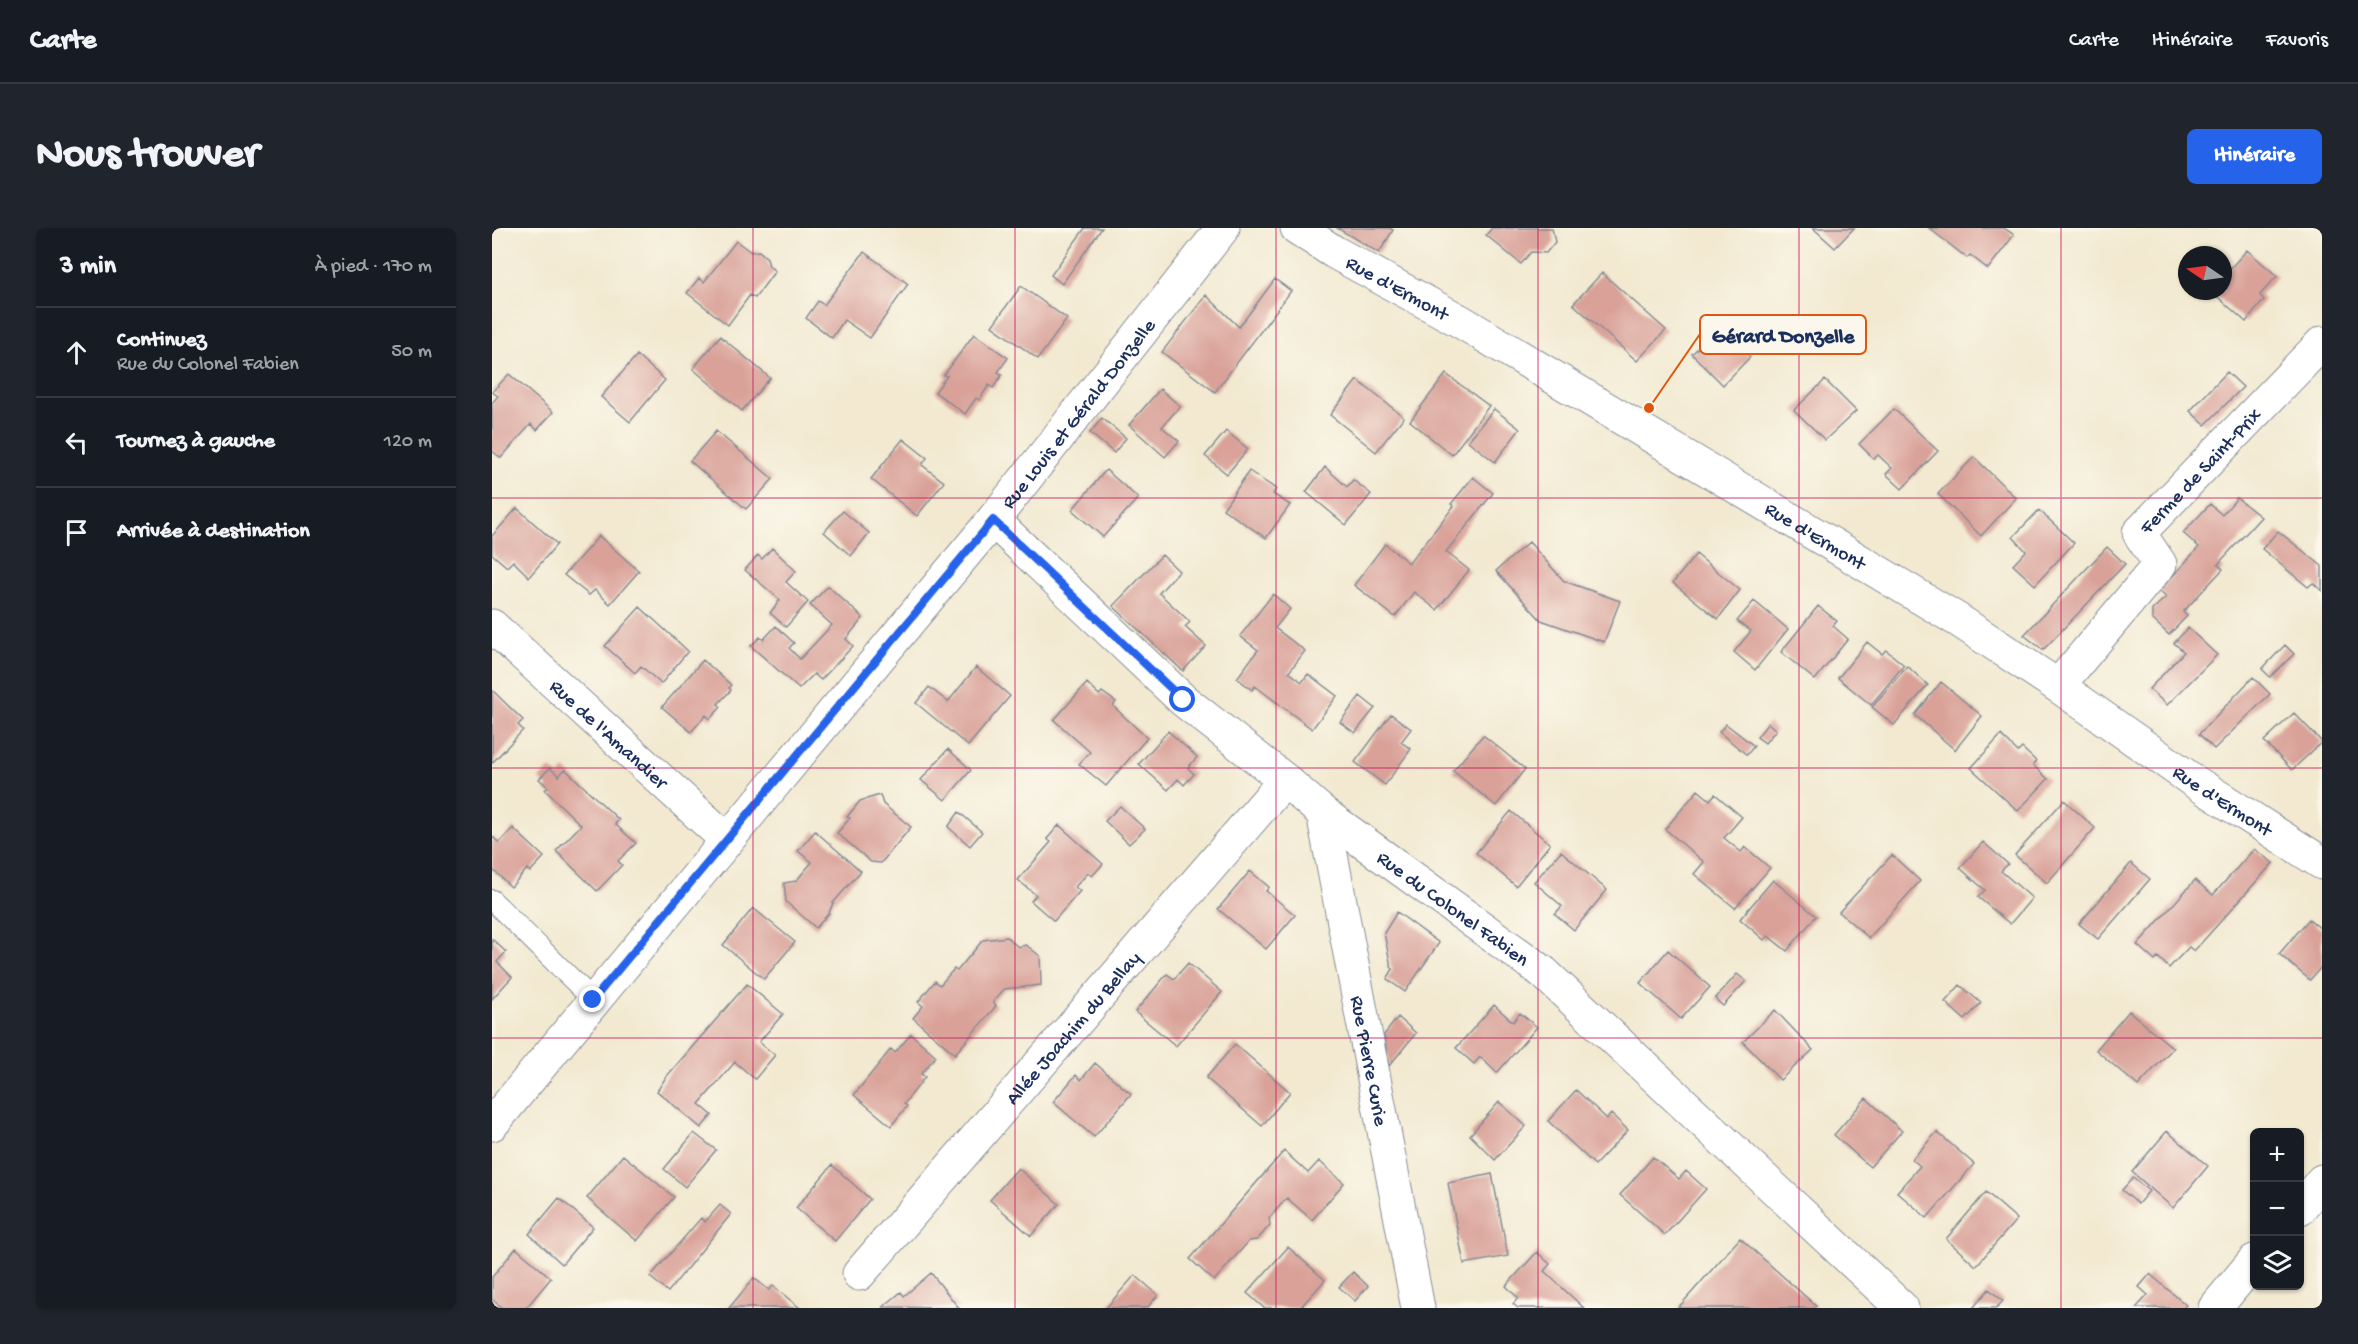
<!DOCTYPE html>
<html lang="fr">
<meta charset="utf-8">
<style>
body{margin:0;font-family:"Gochi Hand",sans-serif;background:#20242c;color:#f1f3f6}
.controls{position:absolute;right:18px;bottom:18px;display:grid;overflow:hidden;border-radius:9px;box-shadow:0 2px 4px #0004}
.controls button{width:54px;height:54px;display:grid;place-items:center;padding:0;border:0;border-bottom:2px solid #363941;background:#171b24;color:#f1f3f6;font:30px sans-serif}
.compass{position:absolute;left:1686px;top:18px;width:54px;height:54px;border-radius:50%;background:#171b24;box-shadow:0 2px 4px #0004;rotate:283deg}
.stop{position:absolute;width:18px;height:18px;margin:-14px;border:4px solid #2563eb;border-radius:50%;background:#fff}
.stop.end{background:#2563eb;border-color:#fff;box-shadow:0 2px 6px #0008}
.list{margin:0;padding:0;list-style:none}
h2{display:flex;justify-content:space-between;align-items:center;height:78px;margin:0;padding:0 24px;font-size:26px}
h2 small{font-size:20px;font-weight:400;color:#9ea1a6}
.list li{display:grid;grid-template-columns:39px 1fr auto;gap:18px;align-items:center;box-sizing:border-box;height:90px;padding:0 24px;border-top:2px solid #363941}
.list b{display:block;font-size:22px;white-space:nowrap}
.list p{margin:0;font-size:20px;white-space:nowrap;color:#9ea1a6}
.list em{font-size:20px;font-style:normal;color:#9ea1a6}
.icon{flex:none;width:33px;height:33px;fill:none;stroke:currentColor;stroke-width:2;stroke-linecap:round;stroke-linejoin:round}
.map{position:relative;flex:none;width:1830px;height:1080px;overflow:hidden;border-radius:9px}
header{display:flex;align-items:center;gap:36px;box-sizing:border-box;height:84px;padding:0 30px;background:#171b24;border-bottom:2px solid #363941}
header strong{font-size:28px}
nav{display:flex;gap:33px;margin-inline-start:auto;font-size:21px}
.intro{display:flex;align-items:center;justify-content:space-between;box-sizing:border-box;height:144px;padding:0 36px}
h1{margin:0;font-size:42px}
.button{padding:15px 27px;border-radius:9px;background:#2563eb;color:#fff;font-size:21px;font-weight:700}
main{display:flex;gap:36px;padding:0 36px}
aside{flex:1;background:#171b24;border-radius:9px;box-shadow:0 2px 4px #0004}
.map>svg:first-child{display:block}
</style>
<header>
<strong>Carte</strong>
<nav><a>Carte</a><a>Itinéraire</a><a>Favoris</a></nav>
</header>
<div class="intro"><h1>Nous trouver</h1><a class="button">Itinéraire</a></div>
<main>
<aside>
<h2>3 min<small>À pied · 170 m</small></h2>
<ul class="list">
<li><svg class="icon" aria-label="ahead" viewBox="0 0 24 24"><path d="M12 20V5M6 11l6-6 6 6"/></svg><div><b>Continuez</b><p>Rue du Colonel Fabien</p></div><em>50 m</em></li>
<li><svg class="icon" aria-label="left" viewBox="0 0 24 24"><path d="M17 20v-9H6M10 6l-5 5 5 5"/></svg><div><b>Tournez à gauche</b></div><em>120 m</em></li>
<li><svg class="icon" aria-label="arrive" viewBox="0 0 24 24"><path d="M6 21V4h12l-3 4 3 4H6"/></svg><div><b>Arrivée à destination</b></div></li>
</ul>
</aside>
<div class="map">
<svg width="1830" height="1080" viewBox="0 0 1830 1080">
<rect width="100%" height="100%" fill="#fbf7ec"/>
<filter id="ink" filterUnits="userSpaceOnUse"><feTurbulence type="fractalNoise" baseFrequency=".0167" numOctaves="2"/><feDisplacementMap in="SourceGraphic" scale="12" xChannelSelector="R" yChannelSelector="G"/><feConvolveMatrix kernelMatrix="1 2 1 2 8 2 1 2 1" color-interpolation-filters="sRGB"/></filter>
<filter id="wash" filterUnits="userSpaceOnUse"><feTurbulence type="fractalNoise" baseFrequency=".008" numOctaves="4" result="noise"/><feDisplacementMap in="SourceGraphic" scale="24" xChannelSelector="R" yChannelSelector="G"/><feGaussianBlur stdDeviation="1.35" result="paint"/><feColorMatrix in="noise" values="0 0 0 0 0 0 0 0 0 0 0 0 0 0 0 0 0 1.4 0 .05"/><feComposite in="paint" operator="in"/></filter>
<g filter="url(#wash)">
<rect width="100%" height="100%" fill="#f2e9d0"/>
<g id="blocks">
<path fill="#d9a198" d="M 593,0 L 610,0 L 570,56 L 559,47 Z
M 845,0 L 897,0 L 901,2 L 887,25 Z
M 1000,0 L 1060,0 L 1063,14 L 1054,25 L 1039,24 L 1029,36 L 994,7 Z
M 1321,0 L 1362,0 L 1343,20 Z
M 1437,0 L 1512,0 L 1522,7 L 1496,41 L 1478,27 L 1475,30 Z
M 244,13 L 259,24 L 267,23 L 275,30 L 277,38 L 283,43 L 263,70 L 258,67 L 236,97 L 195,65 L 207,50 L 212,54 Z
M 1755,22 L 1785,48 L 1768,67 L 1772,72 L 1754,94 L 1719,63 L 1731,63 L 1731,44 L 1733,46 Z
M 372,24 L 416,56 L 378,110 L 352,92 L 340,110 L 314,90 L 326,73 L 332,77 Z
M 1110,45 L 1174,102 L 1145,133 L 1081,76 Z
M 783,51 L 799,63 L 723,164 L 670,124 L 714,67 L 747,99 Z
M 529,58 L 575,91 L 546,131 L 500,98 Z
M 1227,99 L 1258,129 L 1231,157 L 1200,126 Z
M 482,106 L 516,130 L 506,144 L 510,147 L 501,160 L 497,157 L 487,172 L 484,170 L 473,186 L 443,164 L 455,148 L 452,147 Z
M 228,108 L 278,150 L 250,183 L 201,141 Z
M 145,127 L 173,152 L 138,194 L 109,169 Z
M 1735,144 L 1751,159 L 1713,197 L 1698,183 Z
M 17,146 L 61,184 L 45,202 L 39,196 L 9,230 L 0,223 L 0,175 L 6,168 L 0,164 Z
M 954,146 L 997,178 L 960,227 L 918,193 Z
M 865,152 L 912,189 L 884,224 L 838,187 Z
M 1333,152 L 1364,183 L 1333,212 L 1302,182 Z
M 668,161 L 688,178 L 670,199 L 687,213 L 673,229 L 637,197 Z
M 1002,181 L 1028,201 L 1003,234 L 976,213 Z
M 1402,181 L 1446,223 L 1410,261 L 1394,246 L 1400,240 L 1386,227 L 1382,231 L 1367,216 Z
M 610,190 L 634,210 L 622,225 L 598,205 Z
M 224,203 L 281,251 L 254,281 L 198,233 Z
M 734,203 L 756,221 L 735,246 L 713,228 Z
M 411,211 L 435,230 L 430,237 L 452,254 L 425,288 L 379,251 Z
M 1482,229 L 1524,270 L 1489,308 L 1446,266 Z
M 833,239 L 855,259 L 861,252 L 879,266 L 854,297 L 814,264 Z
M 614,242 L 646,270 L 611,309 L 580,282 Z
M 757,243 L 784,261 L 781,266 L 798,277 L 774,310 L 731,281 Z
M 981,249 L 1001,265 L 954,324 L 977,342 L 945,382 L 922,364 L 903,389 L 862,357 L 893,316 L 917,335 L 962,278 L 959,276 Z
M 1745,270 L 1769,289 L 1726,336 L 1731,341 L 1691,384 L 1695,388 L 1677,407 L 1660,391 L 1660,382 L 1674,369 L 1667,363 L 1707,319 L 1691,305 L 1718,276 L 1730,287 Z
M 25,280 L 65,316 L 37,349 L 21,333 L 15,339 L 0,326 L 0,308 Z
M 1547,282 L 1582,315 L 1543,357 L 1521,337 L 1534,323 L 1521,309 Z
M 351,283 L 377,305 L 359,328 L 332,304 Z
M 1786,303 L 1830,338 L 1830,363 L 1821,355 L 1816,359 L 1770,321 Z
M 107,308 L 147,343 L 118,376 L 103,362 L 97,367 L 72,347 Z
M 1037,314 L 1072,353 L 1128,373 L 1112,414 L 1049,392 L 1004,343 Z
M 1615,319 L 1633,336 L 1596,375 L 1551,422 L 1532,407 Z
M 280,320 L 304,343 L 294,354 L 316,374 L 294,399 L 278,385 L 288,372 L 253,342 L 266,327 L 270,331 Z
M 1204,326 L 1248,362 L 1226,391 L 1181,355 Z
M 670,327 L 687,343 L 667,365 L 698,394 L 693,399 L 714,418 L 691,443 L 621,378 Z
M 336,358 L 371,390 L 354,411 L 361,418 L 329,452 L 322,446 L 307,461 L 259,418 L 268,409 L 271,412 L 284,398 L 302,415 L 297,420 L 308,431 L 340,397 L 318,377 Z
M 781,366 L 798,381 L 783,400 L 813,423 L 797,444 L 810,454 L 816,446 L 845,468 L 820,501 L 763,458 L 760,462 L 745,450 L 766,422 L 748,408 Z
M 1262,373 L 1296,401 L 1263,442 L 1242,424 L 1259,403 L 1245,393 Z
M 1326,378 L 1345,393 L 1341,398 L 1356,411 L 1323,452 L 1289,424 Z
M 148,379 L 196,423 L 169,456 L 149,438 L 143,445 L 113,418 Z
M 1696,400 L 1725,427 L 1675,477 L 1657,461 L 1692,424 L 1682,415 Z
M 1375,414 L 1390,426 L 1394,422 L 1412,437 L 1379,477 L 1346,450 Z
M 1793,417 L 1802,426 L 1778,449 L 1770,441 Z
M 211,432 L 239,457 L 237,460 L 239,462 L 226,476 L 229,479 L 218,491 L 214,487 L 199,504 L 170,479 Z
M 1415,438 L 1436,457 L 1402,497 L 1380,479 Z
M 484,439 L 518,468 L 476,518 L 424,475 L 437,459 L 456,474 Z
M 1761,449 L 1778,466 L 1722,521 L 1707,506 Z
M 1449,454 L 1490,488 L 1463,522 L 1423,487 Z
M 595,455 L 607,467 L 610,464 L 624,474 L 621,478 L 655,510 L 614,558 L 587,536 L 598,524 L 562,492 Z
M 0,462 L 31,492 L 26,497 L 31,502 L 0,535 Z
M 868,468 L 883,480 L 863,505 L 848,494 Z
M 1802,485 L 1830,514 L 1800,542 L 1772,513 Z
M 899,486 L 919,501 L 909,514 L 919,521 L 893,557 L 863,534 Z
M 1276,495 L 1284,502 L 1273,515 L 1265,509 Z
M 1234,496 L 1262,518 L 1255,527 L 1227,504 Z
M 676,503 L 705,529 L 696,540 L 702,546 L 692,557 L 686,551 L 676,562 L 647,536 Z
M 991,507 L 1033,541 L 1004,578 L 961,543 Z
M 1509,507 L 1526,524 L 1530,520 L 1544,533 L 1541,537 L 1556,551 L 1526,583 L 1479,540 Z
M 456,521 L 479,542 L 453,572 L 429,552 Z
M 58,540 L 67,548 L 73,541 L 127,592 L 123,596 L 144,615 L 126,633 L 130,637 L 105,663 L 64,623 L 89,597 L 53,562 L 56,559 L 47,551 Z
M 1206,562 L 1218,572 L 1223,566 L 1250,589 L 1232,610 L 1249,624 L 1253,619 L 1278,640 L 1243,680 L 1202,646 L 1212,634 L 1173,601 Z
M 388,567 L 391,576 L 419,599 L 389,635 L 379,634 L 345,605 L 358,590 L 355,589 L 368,573 Z
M 1572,572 L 1603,600 L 1555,655 L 1523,627 Z
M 628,578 L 653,601 L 637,616 L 613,593 Z
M 1019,583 L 1058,616 L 1024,658 L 984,625 Z
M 467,584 L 490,604 L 478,618 L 456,599 Z
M 567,597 L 611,636 L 600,648 L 596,645 L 583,659 L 588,663 L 562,693 L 539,673 L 544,667 L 526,652 L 559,614 L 555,611 Z
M 21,600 L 52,629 L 38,644 L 35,641 L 19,659 L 0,641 L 0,608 L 7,615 Z
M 323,603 L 369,643 L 341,675 L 337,685 L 324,700 L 294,674 L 292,655 L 304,653 L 320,634 L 306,623 Z
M 1491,614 L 1516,636 L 1509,643 L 1540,670 L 1518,696 L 1486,669 L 1493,662 L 1468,640 Z
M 1762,621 L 1781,635 L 1702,723 L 1697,719 L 1677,740 L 1666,729 L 1663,733 L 1645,717 L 1703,652 L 1721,667 Z
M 1069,623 L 1115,662 L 1082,702 L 1063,686 L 1070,678 L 1042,654 Z
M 1400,627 L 1428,653 L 1377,710 L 1347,684 Z
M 1639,635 L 1658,651 L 1606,711 L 1587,696 Z
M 758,643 L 777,659 L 774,663 L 803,687 L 774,721 L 726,681 Z
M 1281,652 L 1324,688 L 1295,723 L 1276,708 L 1272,712 L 1248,691 Z
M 261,680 L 303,714 L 272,751 L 231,717 Z
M 905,684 L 947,715 L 913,764 L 895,751 L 901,741 L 899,739 L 892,705 Z
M 1817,691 L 1830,702 L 1830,738 L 1818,752 L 1787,726 Z
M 515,709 L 526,719 L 534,717 L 548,728 L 549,757 L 512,761 L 501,774 L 504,778 L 463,826 L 421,790 L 431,778 L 426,774 L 443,753 L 448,757 L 462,741 L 465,743 L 491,712 Z
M 0,711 L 14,724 L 5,734 L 20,749 L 0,771 Z
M 1176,722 L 1218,759 L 1189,791 L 1148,755 Z
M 696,735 L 730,764 L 684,818 L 643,784 L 675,746 L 682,751 Z
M 1245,746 L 1254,753 L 1231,778 L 1223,771 Z
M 255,756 L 291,786 L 267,814 L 283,827 L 263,851 L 243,834 L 207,876 L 220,887 L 209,900 L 165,863 L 174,849 Z
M 1468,757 L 1489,775 L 1473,792 L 1453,774 Z
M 1002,777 L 1021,794 L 1028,785 L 1045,799 L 1005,845 L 988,829 L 982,836 L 964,820 Z
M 1283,782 L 1321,822 L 1288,852 L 1251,814 Z
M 1637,783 L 1681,820 L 1646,858 L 1604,822 Z
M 906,789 L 924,805 L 897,838 L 892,807 Z
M 419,806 L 444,828 L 429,846 L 433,849 L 412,876 L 415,878 L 399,898 L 362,867 L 399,821 L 403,825 Z
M 743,816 L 798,864 L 770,898 L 714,850 Z
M 603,835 L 639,866 L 602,909 L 561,874 L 584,847 L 589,852 Z
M 1084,862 L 1115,891 L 1119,886 L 1136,902 L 1103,937 L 1056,893 Z
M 1374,870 L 1410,903 L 1378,939 L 1342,907 Z
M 1007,874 L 1034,898 L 1003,932 L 978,907 Z
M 1675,903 L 1716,938 L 1681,980 L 1640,944 Z
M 1445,904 L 1482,936 L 1435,990 L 1405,964 L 1428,938 L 1420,931 Z
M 202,905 L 224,922 L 193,959 L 172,941 Z
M 792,923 L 816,945 L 827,933 L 852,955 L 820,992 L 795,970 L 777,990 L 778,997 L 765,1012 L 757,1013 L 722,1053 L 698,1031 Z
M 131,927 L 182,969 L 145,1013 L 95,970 Z
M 1161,929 L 1187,951 L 1194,943 L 1214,961 L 1173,1007 L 1128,967 Z
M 340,937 L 378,971 L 343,1013 L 304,980 Z
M 526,940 L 567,976 L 539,1008 L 498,972 Z
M 1000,946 L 1016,1028 L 972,1036 L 956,955 Z
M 1641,950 L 1657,963 L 1646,976 L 1630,962 Z
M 1494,964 L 1525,991 L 1484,1038 L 1454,1011 Z
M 67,970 L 101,999 L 70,1036 L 37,1006 Z
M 228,977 L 239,986 L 176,1064 L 158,1049 L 209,990 L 213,994 Z
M 1248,1010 L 1324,1078 L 1322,1080 L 1186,1080 Z
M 796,1019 L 833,1052 L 808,1080 L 772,1080 L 755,1065 Z
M 24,1020 L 59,1050 L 34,1080 L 10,1080 L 0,1071 L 0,1049 Z
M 1045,1024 L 1058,1036 L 1052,1043 L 1092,1080 L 1026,1080 L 1021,1076 L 1026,1070 L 1014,1058 Z
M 861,1044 L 876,1058 L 863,1073 L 847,1059 Z
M 439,1045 L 467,1080 L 391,1079 L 409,1064 L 412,1068 Z
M 1658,1046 L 1694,1077 L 1691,1080 L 1644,1080 L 1656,1067 L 1647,1059 Z
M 643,1047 L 666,1067 L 655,1080 L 614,1080 Z
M 262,1050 L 277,1062 L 281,1058 L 308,1080 L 237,1080 Z
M 1497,1061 L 1511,1073 L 1504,1080 L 1481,1080 Z"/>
</g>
</g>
<g filter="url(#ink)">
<use href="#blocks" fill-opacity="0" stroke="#868c97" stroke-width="1.5"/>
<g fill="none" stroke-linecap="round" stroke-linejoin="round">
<g stroke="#868c97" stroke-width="22">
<path id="lane" d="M 0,672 L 101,772"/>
</g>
<g stroke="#868c97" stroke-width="35">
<g id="street">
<path id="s1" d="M 501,292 L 691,472 L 793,552 L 831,585 L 1051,744 L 1410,1080"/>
<path id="s2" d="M 0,398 L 235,612"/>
<path id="s3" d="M 1566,458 L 1668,336 L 1647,305 L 1830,115"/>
<path id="s4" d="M 831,585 L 926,1080"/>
<path d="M 1808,980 L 1830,953"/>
<path id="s5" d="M 367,1046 L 793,552"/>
<path d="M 1723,1080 L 1762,1033"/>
</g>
</g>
<g stroke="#868c97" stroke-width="35">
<g id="secondary">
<path id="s6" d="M 805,0 L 842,24 L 968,93 L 1466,392 L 1566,458 L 1703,554 L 1830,635"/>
<path id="s7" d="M 0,896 L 501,292 L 731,0"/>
</g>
</g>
<use href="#lane" stroke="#fff" stroke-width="20"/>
<use href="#street" stroke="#fff" stroke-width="33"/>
<use href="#secondary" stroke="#fff" stroke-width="33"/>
</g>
</g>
<g fill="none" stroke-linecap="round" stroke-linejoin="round" filter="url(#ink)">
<path stroke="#2563eb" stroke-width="8" d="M 101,772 L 501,292 L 691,472"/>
</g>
<path fill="none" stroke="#c2185b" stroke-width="1.5" stroke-opacity="0.55" d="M 261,0 L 261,1080M 523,0 L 523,1080M 784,0 L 784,1080M 1046,0 L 1046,1080M 1307,0 L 1307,1080M 1569,0 L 1569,1080M 0,270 L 1830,270M 0,540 L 1830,540M 0,810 L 1830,810"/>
<g text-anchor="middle" stroke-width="4.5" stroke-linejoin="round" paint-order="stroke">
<g font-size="20" fill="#1b2f5e" stroke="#fbf7ec">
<text dy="7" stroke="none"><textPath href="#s6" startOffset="117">Rue d'Ermont</textPath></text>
<text dy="7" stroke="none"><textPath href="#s7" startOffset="921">Rue Louis et Gérald Donzelle</textPath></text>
<text dy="7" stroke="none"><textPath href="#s3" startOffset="284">Ferme de Saint-Prix</textPath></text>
<text dy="7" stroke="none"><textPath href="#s6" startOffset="603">Rue d'Ermont</textPath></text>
<text dy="7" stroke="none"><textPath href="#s2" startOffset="159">Rue de l'Amandier</textPath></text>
<text dy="7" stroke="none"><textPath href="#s6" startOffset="1089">Rue d'Ermont</textPath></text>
<text dy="7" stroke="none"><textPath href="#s1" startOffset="603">Rue du Colonel Fabien</textPath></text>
<text dy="7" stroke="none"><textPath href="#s5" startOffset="326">Allée Joachim du Bellay</textPath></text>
<text dy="7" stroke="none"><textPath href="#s4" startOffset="252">Rue Pierre Curie</textPath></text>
</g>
</g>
<path fill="none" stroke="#de5710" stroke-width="2" d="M1157 180L1208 106"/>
<circle fill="#de5710" stroke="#fbf7ec" stroke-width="2" cx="1157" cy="180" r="6"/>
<rect fill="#fbf7ec" stroke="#de5710" stroke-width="2" x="1208" y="87" width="166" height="39" rx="6"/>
<g font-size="21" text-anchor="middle" font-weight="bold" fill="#1b2f5e">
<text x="1291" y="114">Gérard Donzelle</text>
</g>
</svg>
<div class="controls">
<button>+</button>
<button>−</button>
<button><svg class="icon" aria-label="layers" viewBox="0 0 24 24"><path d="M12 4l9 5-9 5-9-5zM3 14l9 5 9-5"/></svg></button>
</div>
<svg class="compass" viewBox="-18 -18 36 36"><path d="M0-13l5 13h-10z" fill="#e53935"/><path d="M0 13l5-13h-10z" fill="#9ea1a6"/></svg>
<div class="stop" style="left:691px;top:472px"></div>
<div class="stop end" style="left:101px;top:772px"></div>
</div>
</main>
